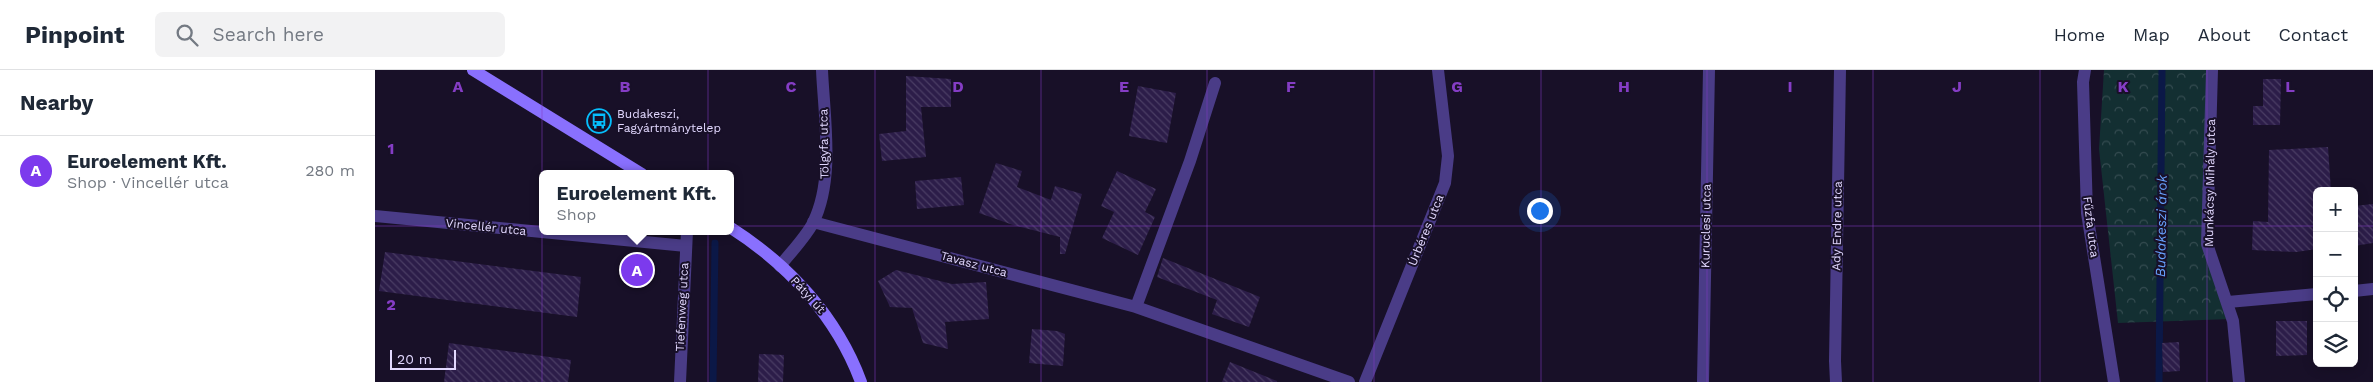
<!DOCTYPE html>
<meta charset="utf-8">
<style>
body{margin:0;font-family:"Work Sans",sans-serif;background:#f2f2f3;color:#1f2937}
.controls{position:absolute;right:15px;bottom:15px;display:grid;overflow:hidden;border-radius:8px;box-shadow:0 2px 12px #0003}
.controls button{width:45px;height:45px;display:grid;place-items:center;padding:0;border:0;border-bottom:1px solid #e0e1e3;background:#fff;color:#1f2937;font:25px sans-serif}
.scale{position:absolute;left:15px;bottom:12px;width:66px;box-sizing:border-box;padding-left:5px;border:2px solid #e2d8ff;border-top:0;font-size:14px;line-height:18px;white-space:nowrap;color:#e2d8ff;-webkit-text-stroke:4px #181028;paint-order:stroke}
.you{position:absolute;left:1164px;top:140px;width:18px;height:18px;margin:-12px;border:4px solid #fff;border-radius:50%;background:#1a73e8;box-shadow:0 0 0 8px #1a73e833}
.badge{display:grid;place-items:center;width:32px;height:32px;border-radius:50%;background:#7c3aed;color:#fff;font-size:16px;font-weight:700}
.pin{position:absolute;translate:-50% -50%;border:2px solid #fff;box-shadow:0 1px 5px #0006}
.popup{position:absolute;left:164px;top:100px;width:195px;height:65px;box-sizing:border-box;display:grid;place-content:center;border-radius:8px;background:#fff;filter:drop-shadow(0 1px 4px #0005);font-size:16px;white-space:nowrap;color:#747a83}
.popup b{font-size:19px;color:#1f2937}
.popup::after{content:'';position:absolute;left:50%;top:100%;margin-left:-10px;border:10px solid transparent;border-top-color:#fff}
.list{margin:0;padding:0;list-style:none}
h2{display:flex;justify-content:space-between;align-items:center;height:65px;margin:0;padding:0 20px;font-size:21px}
h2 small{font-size:16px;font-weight:400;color:#747a83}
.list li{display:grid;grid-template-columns:32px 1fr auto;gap:15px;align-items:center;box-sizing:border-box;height:70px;padding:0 20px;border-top:1px solid #e0e1e3}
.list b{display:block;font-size:19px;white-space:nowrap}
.list p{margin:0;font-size:16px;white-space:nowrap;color:#747a83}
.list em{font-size:16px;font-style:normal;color:#747a83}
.icon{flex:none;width:28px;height:28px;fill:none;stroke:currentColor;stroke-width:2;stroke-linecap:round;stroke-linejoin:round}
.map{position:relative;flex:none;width:1998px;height:312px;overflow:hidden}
header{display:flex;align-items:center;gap:30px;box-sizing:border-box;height:70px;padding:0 25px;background:#fff;border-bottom:1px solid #e0e1e3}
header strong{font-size:24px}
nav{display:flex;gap:28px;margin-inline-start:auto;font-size:18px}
.search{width:350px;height:45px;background:#f2f2f3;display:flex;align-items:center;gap:12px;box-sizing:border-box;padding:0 18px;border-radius:8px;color:#747a83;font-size:19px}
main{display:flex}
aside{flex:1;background:#fff}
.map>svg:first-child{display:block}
</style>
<header>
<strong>Pinpoint</strong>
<div class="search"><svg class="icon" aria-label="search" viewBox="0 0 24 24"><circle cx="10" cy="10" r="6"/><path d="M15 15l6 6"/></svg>Search here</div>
<nav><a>Home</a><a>Map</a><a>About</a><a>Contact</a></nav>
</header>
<main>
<aside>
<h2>Nearby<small></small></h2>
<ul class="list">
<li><span class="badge">A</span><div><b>Euroelement Kft.</b><p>Shop · Vincellér utca</p></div><em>280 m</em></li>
</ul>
</aside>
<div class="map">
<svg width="1998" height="312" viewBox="0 0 1998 312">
<defs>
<pattern id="park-crowns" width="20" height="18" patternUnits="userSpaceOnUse" patternTransform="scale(1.25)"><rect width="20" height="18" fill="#132f32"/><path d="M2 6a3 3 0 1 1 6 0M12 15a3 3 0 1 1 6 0" fill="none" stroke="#354c51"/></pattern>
<pattern id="building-back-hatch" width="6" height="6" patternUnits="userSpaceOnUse" patternTransform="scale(1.25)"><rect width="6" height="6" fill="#2c1d49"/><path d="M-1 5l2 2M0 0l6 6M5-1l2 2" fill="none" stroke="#4a3d64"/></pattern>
</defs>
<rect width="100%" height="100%" fill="#181028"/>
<path fill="url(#park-crowns)" d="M 1729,0 L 1842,0 L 1835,133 L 1841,212 L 1856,249 L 1743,253 L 1724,79 Z"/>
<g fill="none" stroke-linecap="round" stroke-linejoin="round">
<path stroke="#0b1847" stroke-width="7" d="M 338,312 L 340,173
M 1784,312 L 1787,0"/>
</g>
<path fill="url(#building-back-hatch)" d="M 531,6 L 576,9 L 576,37 L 546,37 L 551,87 L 507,91 L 504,64 L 531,61 Z
M 1888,9 L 1906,9 L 1905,55 L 1878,55 L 1878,36 L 1888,36 Z
M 763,16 L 801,23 L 792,73 L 754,66 Z
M 1953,77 L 1956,121 L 1942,121 L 1942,179 L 1921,182 L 1877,180 L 1878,151 L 1893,152 L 1894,80 Z
M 621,93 L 647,101 L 642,117 L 676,130 L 680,116 L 707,124 L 690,184 L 685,184 L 685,167 L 638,155 L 604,143 Z
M 742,101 L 781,119 L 770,142 L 780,147 L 763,185 L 727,168 L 739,142 L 726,136 Z
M 586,107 L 589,135 L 542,139 L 540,111 Z
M 1998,134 L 1998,173 L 1979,176 L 1979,136 Z
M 10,182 L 206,207 L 202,247 L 4,221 Z
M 788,188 L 885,227 L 874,257 L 837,244 L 842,230 L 782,207 Z
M 251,190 L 273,191 L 272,210 L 251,209 Z
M 521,200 L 577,214 L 611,212 L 614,249 L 570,252 L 573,279 L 548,273 L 537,238 L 515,237 L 503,211 Z
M 1901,251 L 1932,251 L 1932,285 L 1901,286 Z
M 657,259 L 682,261 L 690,264 L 688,296 L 654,293 Z
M 1804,272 L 1805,301 L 1788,302 L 1787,273 Z
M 74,273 L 196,290 L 193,312 L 69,312 Z
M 384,284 L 409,285 L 408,312 L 383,312 Z
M 855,292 L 902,311 L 902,312 L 847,312 Z"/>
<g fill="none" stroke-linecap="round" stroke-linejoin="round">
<path stroke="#4a3c87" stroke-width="12" d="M 1710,0 L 1708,12 L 1712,143 L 1739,312
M 1837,0 L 1832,174 L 1858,251 L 1864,312
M 0,146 L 311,176
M 438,152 L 761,237 L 974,312
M 405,196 C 416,182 430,168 438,153 C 460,109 449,47 447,0
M 1979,221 L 1998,219
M 1853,232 L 1942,224
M 761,237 L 815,91 L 840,13
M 305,312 L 312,161
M 990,312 L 1070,113 L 1073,86 L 1063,0
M 1328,312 L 1334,0
M 1461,312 L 1460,291 L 1465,0"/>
<path stroke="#8970fe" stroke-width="12" d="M 98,0 L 267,104
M 356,158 C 414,195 462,247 486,312"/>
</g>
<path fill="none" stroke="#853dc5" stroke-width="1" stroke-opacity="0.55" d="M 167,0 L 167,312M 333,0 L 333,312M 500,0 L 500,312M 666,0 L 666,312M 832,0 L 832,312M 999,0 L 999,312M 1166,0 L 1166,312M 1332,0 L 1332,312M 1498,0 L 1498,312M 1665,0 L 1665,312M 1832,0 L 1832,312M 0,156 L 1942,156M 1979,156 L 1998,156"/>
<defs>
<g id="bus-ring" transform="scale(1.25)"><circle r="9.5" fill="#181028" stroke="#06befc" stroke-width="1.5"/><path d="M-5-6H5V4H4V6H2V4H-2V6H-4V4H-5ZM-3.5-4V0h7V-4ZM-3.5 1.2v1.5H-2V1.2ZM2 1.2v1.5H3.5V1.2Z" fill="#06befc"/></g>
</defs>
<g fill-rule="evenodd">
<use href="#bus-ring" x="224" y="51"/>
</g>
<g text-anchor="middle" stroke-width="4" stroke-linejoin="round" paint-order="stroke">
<g font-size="12" fill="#e2d8ff" stroke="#181028" text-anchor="start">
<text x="242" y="48">Budakeszi,<tspan x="242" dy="14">Fagyártmánytelep</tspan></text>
</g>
<g font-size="12" fill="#e2d8ff" stroke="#181028">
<text transform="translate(449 74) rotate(-91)" y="4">Tölgyfa utca</text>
<text transform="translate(1835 113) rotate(-89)" y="4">Munkácsy Mihály utca</text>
<text transform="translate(1331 156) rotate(-89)" y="4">Kuruclesi utca</text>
<text transform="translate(1462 156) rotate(-89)" y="4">Ady Endre utca</text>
<text transform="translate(111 157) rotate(6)" y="4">Vincellér utca</text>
<text transform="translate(1716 157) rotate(83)" y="4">Fűzfa utca</text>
<text transform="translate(1051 160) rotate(-68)" y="4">Úrbéres utca</text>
<text transform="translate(599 194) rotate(15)" y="4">Tavasz utca</text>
<text transform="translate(433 225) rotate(48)" y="4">Pátyi út</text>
<text transform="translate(307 237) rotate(-87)" y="4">Tiefenweg utca</text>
</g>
<g font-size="14" font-style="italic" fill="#67a1fd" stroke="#181028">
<text transform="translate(1786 156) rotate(-89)" y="5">Budakeszi árok</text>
</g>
</g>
<g font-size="16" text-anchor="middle" font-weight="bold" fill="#853dc5" stroke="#181028" stroke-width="4" stroke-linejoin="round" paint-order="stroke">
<text x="83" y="22">A</text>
<text x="250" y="22">B</text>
<text x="416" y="22">C</text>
<text x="583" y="22">D</text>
<text x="749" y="22">E</text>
<text x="916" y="22">F</text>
<text x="1082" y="22">G</text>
<text x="1249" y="22">H</text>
<text x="1415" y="22">I</text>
<text x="1582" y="22">J</text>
<text x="1748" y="22">K</text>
<text x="1915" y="22">L</text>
<text x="16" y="84">1</text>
<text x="16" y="240">2</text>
</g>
</svg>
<div class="controls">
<button>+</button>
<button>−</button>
<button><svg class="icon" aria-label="locate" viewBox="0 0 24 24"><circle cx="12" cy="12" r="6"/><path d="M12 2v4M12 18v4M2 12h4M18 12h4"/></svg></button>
<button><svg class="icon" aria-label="layers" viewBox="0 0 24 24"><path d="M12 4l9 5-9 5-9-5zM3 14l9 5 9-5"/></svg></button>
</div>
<div class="scale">20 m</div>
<div class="you"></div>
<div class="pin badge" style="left:262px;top:200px">A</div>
<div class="popup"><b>Euroelement Kft.</b>Shop</div>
</div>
</main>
